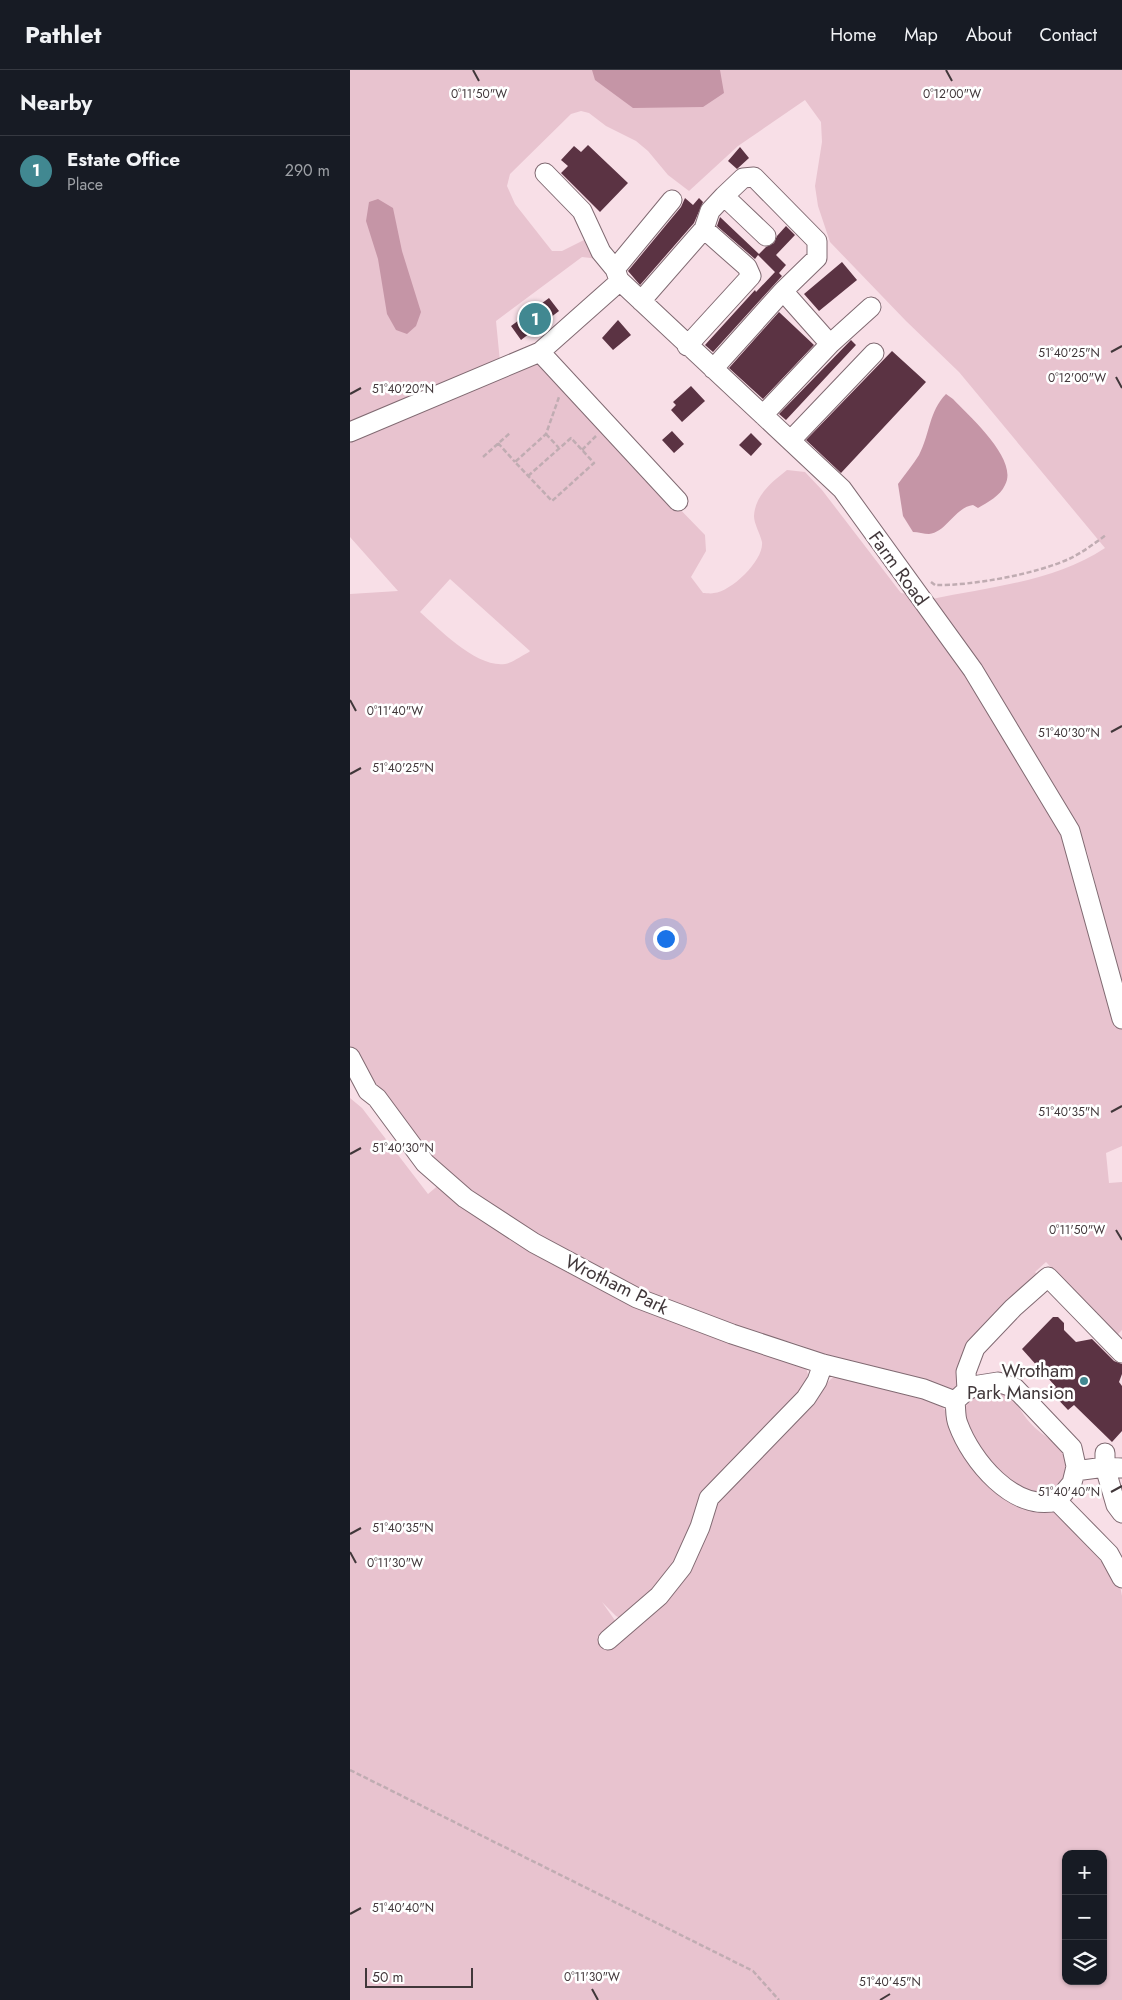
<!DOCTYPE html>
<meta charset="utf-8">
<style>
body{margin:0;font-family:Jost,sans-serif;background:#20242c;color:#f1f3f6}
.controls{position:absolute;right:15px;bottom:15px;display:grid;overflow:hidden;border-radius:10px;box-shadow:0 1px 4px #0004}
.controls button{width:45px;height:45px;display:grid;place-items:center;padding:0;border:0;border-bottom:1px solid #363941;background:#171b24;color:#f1f3f6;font:25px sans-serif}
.scale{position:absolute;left:15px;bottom:12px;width:108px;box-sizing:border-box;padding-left:5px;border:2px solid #41373a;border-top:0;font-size:14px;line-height:18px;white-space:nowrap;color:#41373a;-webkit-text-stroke:4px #fff;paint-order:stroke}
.you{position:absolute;left:315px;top:868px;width:18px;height:18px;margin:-12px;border:4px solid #fff;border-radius:50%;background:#1a73e8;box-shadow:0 0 0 8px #1a73e833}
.badge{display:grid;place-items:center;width:32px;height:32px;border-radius:50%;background:#418891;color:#fff;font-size:16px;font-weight:700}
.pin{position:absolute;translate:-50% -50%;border:2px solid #fff;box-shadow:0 1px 5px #0006}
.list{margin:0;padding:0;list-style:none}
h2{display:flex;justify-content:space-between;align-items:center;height:65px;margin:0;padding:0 20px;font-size:21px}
h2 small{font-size:16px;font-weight:400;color:#9ea1a6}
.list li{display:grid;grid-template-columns:32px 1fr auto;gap:15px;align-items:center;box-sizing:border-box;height:70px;padding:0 20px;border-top:1px solid #363941}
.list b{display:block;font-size:19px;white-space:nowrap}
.list p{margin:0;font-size:16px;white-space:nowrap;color:#9ea1a6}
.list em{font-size:16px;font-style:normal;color:#9ea1a6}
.icon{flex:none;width:28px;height:28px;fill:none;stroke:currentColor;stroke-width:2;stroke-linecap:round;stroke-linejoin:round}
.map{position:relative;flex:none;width:772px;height:1930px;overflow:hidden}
header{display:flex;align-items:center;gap:30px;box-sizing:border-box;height:70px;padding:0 25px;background:#171b24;border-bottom:1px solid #363941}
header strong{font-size:24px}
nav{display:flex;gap:28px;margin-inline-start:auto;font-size:18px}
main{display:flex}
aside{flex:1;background:#171b24}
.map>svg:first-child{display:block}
</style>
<header>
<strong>Pathlet</strong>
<nav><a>Home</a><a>Map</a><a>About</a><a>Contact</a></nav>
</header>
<main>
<aside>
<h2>Nearby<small></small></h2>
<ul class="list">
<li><span class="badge">1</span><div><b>Estate Office</b><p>Place</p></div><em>290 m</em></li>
</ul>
</aside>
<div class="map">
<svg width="772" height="1930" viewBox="0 0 772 1930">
<rect width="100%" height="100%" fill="#f8dfe7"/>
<path fill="#e8c3cf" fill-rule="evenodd" d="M 0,0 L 772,0 L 772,916 L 737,782 L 704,715 L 639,607 L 582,529 C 640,517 706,511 755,478 L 609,302 L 556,251 L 480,172 L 468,136 L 465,116 L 472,72 L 471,52 L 455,30 L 388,76 L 339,121 L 318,105 L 298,81 L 286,71 L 256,56 L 239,43 L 231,41 L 221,44 L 160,104 L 157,116 L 165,134 L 202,181 L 212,181 L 238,168 L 249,189 L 232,187 L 146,251 L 150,292 L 0,356 Z
M 187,292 L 355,465 L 356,481 L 341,507 L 353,523 C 356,523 361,524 364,523 C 382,521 414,490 412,472 C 410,463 404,454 404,446 C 405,425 422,412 437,400 L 455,402 L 472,420 L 551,523 L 566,526 L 613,595 L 720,774 L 772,960 L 772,1076 L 756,1083 L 759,1113 L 772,1112 L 772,1260 L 766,1266 L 696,1192 L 685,1202 L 691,1208 L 625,1273 L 605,1321 L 478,1290 C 464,1277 423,1264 404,1268 L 259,1209 L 96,1107 L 20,1014 L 0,976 L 0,524 L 48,521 L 0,467 L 0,371 ZM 100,509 L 180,581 L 179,582 C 173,585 162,593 155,594 C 127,598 89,559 70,542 Z
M 0,1028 L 12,1038 L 78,1124 L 91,1113 L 139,1152 L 453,1293 C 463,1308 457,1317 450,1331 L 349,1428 L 349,1443 L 328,1497 L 272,1549 L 266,1546 L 252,1532 L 271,1559 L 348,1483 L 361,1455 L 369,1426 L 481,1309 L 489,1304 L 588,1331 L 602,1350 L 613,1377 L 689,1438 L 708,1442 L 750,1479 L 770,1516 L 772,1526 L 772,1930 L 0,1930 ZM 716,1784 L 753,1784 L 753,1911 L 716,1911 Z
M 636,1319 L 663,1326 C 678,1357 691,1364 720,1381 L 719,1406 L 701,1425 L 661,1417 L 630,1383 L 612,1342 L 624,1324 Z"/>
<path fill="#c595a6" d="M 242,0 L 370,0 L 374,23 L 353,37 L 283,38 L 245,10 Z
M 28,129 L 43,138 L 52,181 L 71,242 L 66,256 L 57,264 L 46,260 L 37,244 L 28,189 L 16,151 L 19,132 Z
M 596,324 L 603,329 C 620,347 669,390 655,415 C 650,426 638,432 628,438 L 623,435 C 604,438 597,462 579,464 C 574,464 568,462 563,462 L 553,446 L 548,414 C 555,404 563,395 569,385 C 580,364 579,341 596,324 Z"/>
<path fill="#5b3343" d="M 238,75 L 278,113 L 250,142 L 211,103 L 218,96 L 211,90 L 224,76 L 231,82 Z
M 390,77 L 399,88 L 387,99 L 378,91 Z
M 335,128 L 343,135 L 349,128 L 353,132 L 344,153 L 290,215 L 278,201 L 331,137 Z
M 370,147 L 409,184 L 416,177 L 424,173 L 427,166 L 436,156 L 445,165 L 426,185 L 436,195 L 429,203 L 432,206 L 363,282 L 355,275 L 405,220 L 406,222 L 425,202 L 408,185 L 405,189 L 367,156 Z
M 492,192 L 507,210 L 469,241 L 454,224 Z
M 199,228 L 209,241 L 171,270 L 161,256 Z
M 429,242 L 464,275 L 413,329 L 379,298 Z
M 268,250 L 281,265 L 263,280 L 252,268 Z
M 501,270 L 506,275 L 436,350 L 429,344 Z
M 542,281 L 576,312 L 491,403 L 456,370 Z
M 341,316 L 355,331 L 332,352 L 321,340 L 326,335 L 323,332 Z
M 322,361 L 334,374 L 324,383 L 312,370 Z
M 401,363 L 412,374 L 401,386 L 389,375 Z
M 703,1247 L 708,1247 L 714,1253 L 714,1260 L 726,1272 L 742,1269 L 764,1291 L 772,1294 L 772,1304 L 769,1312 L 772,1316 L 772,1361 L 762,1372 L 724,1335 L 718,1340 L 701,1322 L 706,1317 L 672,1279 Z"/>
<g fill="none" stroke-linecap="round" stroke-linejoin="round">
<g stroke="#806a72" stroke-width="21">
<path id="minor" d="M 195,103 L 232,141 L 251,182 L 265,199
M 416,166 L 374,126 L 393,108 L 404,107 L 467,171 L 467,188 L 433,221 L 480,274
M 269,210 L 265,199 L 322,130
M 291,231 L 354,159 L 360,141 L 374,126
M 337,276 L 401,206 L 397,197 L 354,159
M 190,282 L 270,211 L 492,419 L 623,600 L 720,761 L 772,949
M 363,299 L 433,221
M 413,345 L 480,274 L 521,237
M 0,362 L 190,282 L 328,431
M 441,370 L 524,283
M 0,987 L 18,1021 L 27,1028 L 75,1093 L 115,1128 L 184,1173 L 287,1228 L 382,1264 L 473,1294 L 574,1319 L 605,1331 L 617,1320 L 629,1315 L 648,1312 L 665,1318 L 722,1378 L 726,1396 L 725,1401 L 722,1413 L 707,1431 L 759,1484 L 772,1508
M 617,1320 L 616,1302 L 625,1278 L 663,1238 L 698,1207 L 772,1283
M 605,1331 C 606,1338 605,1347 608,1354 C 621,1390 663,1442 707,1431
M 755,1383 L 755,1397 L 772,1398
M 725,1401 L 755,1397 L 766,1435 L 772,1443
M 258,1570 L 309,1526 L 332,1497 L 350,1457 L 359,1428 L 456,1328 L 467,1311 L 473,1294"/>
</g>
<path stroke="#c0acb2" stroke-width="2.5" stroke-dasharray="5 2.5" stroke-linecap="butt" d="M 196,364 L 209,378
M 148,373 L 165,392
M 232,380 L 246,366
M 133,387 L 160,363
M 178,406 L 221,368 L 244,393 L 202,431 L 165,392 L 196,364 L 209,327
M 581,512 L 585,515 C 621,516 687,504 721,488 C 733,482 745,473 756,465
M 0,1700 L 403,1901 L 429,1930"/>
<use href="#minor" stroke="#fff" stroke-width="19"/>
</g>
<path fill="none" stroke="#41373a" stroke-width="2" d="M 123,0 L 129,11M 596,0 L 602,11M 761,282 L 772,276M 766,307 L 772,318M 0,324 L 11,318M 0,630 L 6,641M 761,662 L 772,656M 0,704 L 11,698M 761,1042 L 772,1036M 0,1084 L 11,1078M 766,1160 L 772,1170M 761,1422 L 772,1416M 0,1464 L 11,1458M 0,1482 L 6,1493M 0,1844 L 11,1838M 242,1919 L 248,1930M 530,1930 L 540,1924"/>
<circle fill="#418891" stroke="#fff" stroke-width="2" cx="734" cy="1311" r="5"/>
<g text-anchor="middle" stroke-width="5" stroke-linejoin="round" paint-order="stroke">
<g font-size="19" fill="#41373a" stroke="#fff">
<text transform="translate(549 498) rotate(54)" y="7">Farm Road</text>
<text transform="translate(267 1214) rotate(26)" y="7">Wrotham Park</text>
</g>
<g font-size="19" fill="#41373a" stroke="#fff" text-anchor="end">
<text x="724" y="1307">Wrotham<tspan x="724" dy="22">Park Mansion</tspan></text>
</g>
</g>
<g font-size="12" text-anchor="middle" fill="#41373a" stroke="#fff" stroke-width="5" stroke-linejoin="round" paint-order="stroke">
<text x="129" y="28">0°11'50"W</text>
<text x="602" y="28">0°12'00"W</text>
<text x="719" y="287">51°40'25"N</text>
<text x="727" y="312">0°12'00"W</text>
<text x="53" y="323">51°40'20"N</text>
<text x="45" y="645">0°11'40"W</text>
<text x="719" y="667">51°40'30"N</text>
<text x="53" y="702">51°40'25"N</text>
<text x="719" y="1046">51°40'35"N</text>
<text x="53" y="1082">51°40'30"N</text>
<text x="727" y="1164">0°11'50"W</text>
<text x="719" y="1426">51°40'40"N</text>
<text x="53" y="1462">51°40'35"N</text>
<text x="45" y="1497">0°11'30"W</text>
<text x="53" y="1842">51°40'40"N</text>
<text x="242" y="1911">0°11'30"W</text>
<text x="540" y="1916">51°40'45"N</text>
</g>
</svg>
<div class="controls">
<button>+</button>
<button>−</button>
<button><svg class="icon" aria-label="layers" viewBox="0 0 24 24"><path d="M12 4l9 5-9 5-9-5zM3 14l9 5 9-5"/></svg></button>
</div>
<div class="scale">50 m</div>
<div class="you"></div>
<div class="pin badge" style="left:185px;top:249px">1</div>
</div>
</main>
